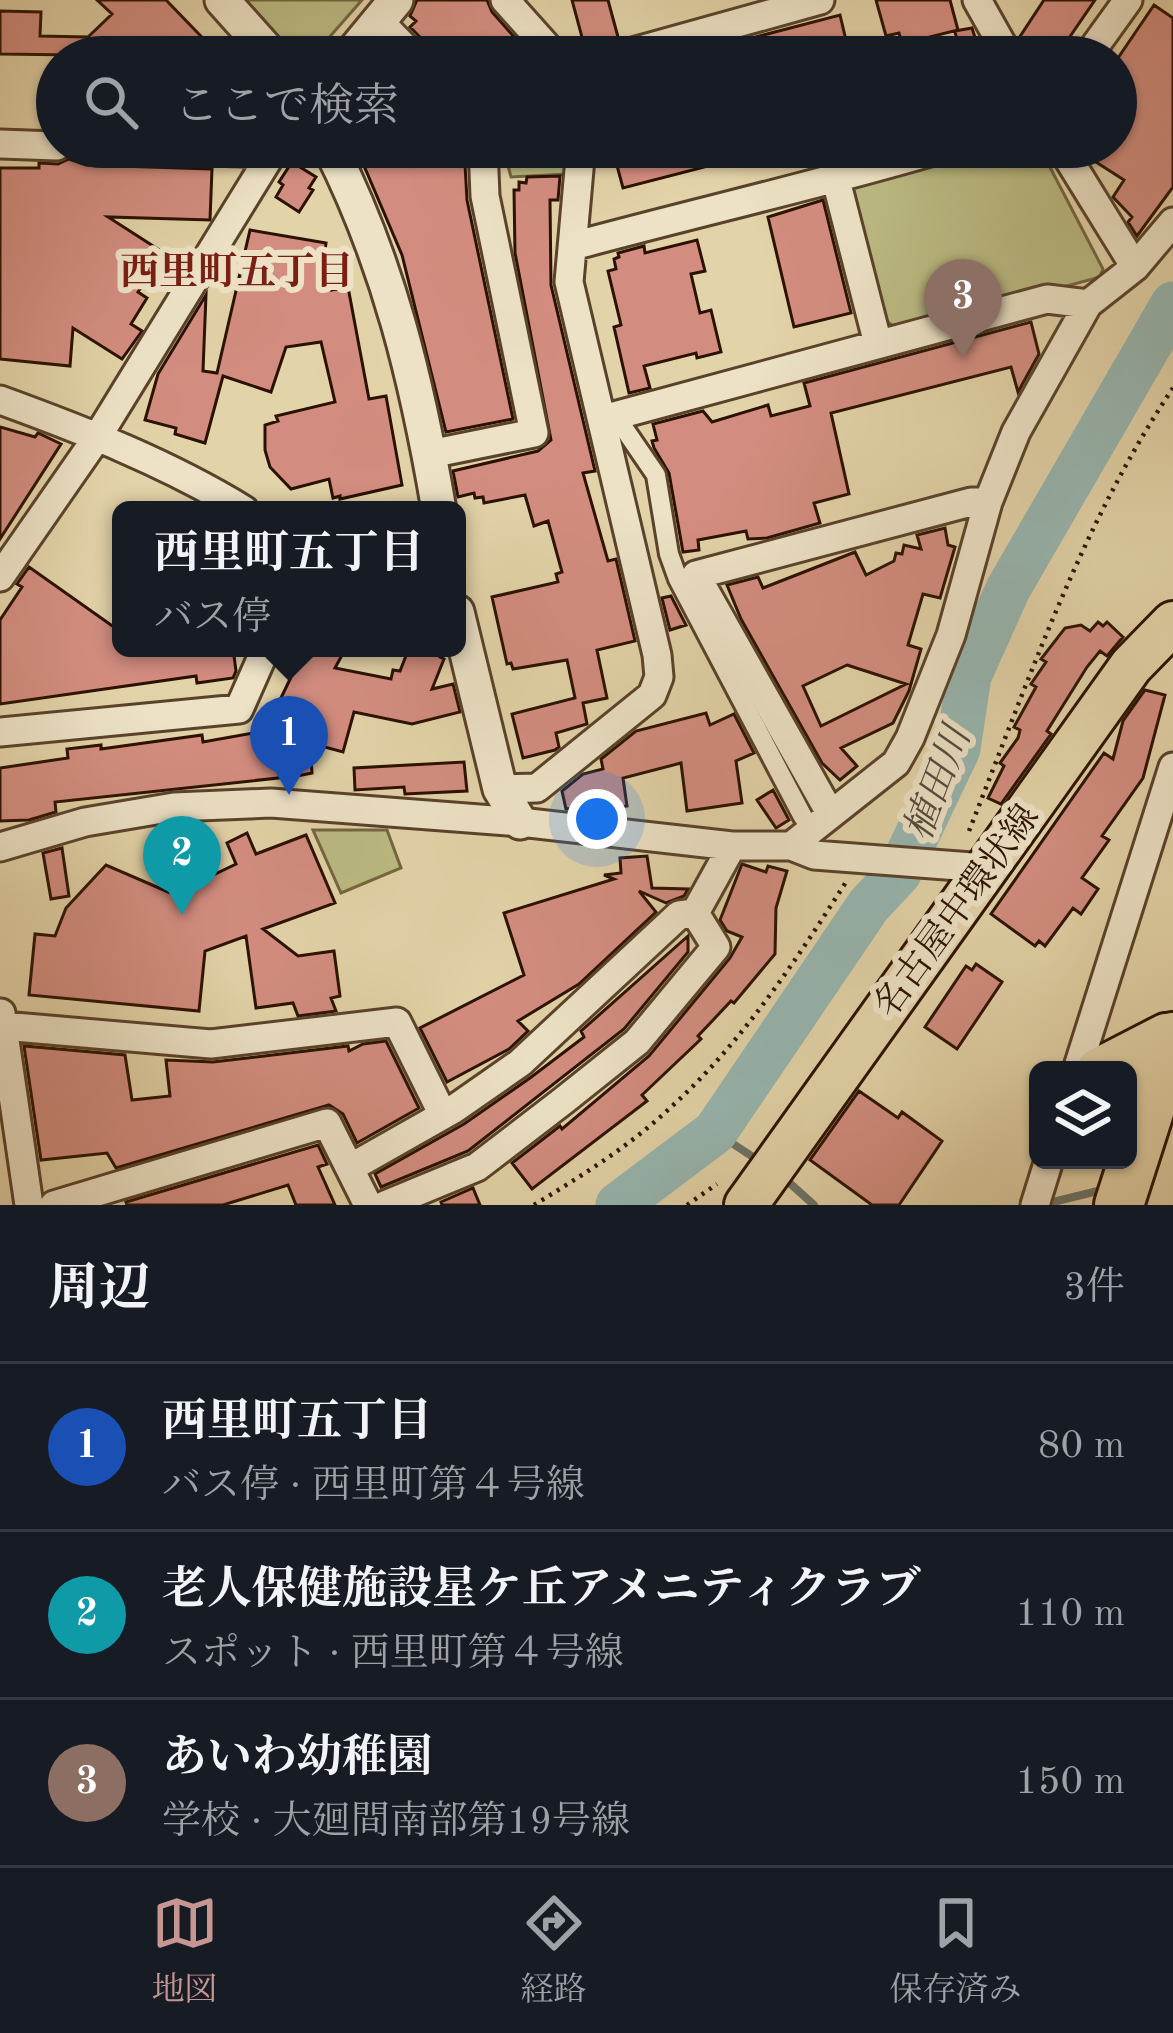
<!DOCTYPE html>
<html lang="ja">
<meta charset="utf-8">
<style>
body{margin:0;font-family:"Old Standard TT","Noto Serif JP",serif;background:#242831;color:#f1f3f6}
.controls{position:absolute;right:36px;bottom:36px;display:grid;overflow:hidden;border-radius:18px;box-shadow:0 3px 9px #0004}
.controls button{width:108px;height:108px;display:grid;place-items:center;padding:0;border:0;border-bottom:3px solid #363941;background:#171b24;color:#f1f3f6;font:60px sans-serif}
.you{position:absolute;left:597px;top:819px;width:42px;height:42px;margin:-30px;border:9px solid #fff;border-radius:50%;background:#1a73e8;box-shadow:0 0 0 18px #1a73e833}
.badge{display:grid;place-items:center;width:78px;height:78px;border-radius:50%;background:#c59692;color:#fff;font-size:39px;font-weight:700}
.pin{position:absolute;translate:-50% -99px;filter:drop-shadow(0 3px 6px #0008)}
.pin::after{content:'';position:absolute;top:63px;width:42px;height:36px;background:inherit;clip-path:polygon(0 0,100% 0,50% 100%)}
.popup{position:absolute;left:112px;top:501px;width:354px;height:156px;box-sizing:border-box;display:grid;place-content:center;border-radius:18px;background:#171b24;filter:drop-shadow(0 3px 9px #0005);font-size:39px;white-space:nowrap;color:#9ea1a6}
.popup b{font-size:45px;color:#f1f3f6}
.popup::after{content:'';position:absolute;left:50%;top:100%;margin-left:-24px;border:24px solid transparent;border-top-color:#171b24}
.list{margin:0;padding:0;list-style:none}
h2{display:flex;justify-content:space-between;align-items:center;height:156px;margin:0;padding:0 48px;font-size:51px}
h2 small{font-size:39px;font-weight:400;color:#9ea1a6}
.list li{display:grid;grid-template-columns:78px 1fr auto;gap:36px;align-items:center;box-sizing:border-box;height:168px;padding:0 48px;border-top:3px solid #363941}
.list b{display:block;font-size:45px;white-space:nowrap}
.list p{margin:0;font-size:39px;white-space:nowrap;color:#9ea1a6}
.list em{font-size:39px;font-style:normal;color:#9ea1a6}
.icon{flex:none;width:66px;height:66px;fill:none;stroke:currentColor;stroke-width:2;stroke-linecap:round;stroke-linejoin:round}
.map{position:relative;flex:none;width:1173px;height:1205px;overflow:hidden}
.search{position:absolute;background:#171b24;box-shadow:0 3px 9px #0004;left:36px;right:36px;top:36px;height:132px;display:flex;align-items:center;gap:30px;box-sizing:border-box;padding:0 42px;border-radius:66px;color:#9ea1a6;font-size:45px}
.sheet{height:660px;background:#171b24}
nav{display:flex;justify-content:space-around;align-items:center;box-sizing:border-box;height:168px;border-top:3px solid #363941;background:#171b24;font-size:33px;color:#9ea1a6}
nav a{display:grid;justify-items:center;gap:6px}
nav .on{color:#c59692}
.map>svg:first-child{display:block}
</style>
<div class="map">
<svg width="1173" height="1205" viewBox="0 0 1173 1205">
<rect width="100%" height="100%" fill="#e3d3a8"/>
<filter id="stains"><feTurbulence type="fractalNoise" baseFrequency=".00167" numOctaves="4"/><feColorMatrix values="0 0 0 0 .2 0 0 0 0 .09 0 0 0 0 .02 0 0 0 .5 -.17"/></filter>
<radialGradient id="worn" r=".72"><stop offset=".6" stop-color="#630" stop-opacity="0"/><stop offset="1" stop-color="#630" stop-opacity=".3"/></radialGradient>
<path fill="#bbba82" stroke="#736641" stroke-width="3" d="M 234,0 L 362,0 L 312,57 L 290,57 Z
M 503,147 L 568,147 L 567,174 L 511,177 Z
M 1007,147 L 1041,150 L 1103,269 L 1100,277 L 901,331 L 877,315 L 847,199 L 856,184 Z
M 313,830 L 387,830 L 401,868 L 341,893 Z"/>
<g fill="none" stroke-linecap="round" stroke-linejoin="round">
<path stroke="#6c746a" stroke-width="8" d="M 715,1132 L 762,1163
M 784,1178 L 814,1205
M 1045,1204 L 1106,1189"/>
<path stroke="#97b6b0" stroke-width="45" d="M 618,1205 L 715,1132 L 869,905 L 899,873 L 958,749 L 969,676 L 1008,589 L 1173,304"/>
</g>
<path fill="#d38d80" stroke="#2b1100" stroke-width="3" fill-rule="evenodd" d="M 97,0 L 166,0 L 221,57 L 0,54 L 0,11 L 41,12 L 40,36 L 88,37 L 112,14 Z
M 417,0 L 487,0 L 492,12 L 532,57 L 432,57 L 427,44 L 410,27 L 416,21 L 410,16 Z
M 572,0 L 608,0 L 618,37 L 603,44 L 597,57 L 593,57 L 591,39 L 583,41 Z
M 876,0 L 950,0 L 958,30 L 902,44 L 899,33 L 886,36 Z
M 1044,0 L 1095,0 L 1056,57 L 1043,57 L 1019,38 Z
M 1154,5 L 1173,18 L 1173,187 L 1137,236 L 1128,222 L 1132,217 L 1113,197 L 1124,180 L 1088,157 L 1082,147 L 1116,147 L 1116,61 Z
M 840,15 L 850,57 L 711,57 L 710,49 Z
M 972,28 L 978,47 L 959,51 L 955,31 Z
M 356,147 L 464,147 L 467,200 L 513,419 L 446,432 L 402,255 Z
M 612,147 L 754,147 L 755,154 L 623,188 Z
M 69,159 L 86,165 L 212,169 L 210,220 L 108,217 L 164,253 L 138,292 L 147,298 L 131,324 L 142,331 L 122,359 L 73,328 L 70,366 L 0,359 L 0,168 L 39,168 L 39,163 L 58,164 Z
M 292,162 L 316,177 L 309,188 L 313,190 L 299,212 L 276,197 L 283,185 L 279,182 Z
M 560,176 L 558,200 L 550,200 L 551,285 L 595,471 L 583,473 L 608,561 L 616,559 L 635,641 L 597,650 L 607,698 L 583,703 L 587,724 L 556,733 L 559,747 L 555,750 L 523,758 L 512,714 L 575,698 L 567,660 L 513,669 L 511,663 L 507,664 L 492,597 L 558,582 L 556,574 L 562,572 L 548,521 L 534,526 L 525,495 L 484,503 L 483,497 L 475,498 L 474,493 L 458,497 L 453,471 L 538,451 L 551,440 L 515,253 L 514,190 L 519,190 L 519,182 L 526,183 L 527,177 Z
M 823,200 L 851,313 L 794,327 L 768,217 Z
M 250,230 L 326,243 L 325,250 L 332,251 L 331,260 L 336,261 L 332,290 L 348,287 L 369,399 L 386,396 L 402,485 L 340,499 L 340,496 L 333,498 L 329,479 L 291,489 L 270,467 L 265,450 L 265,425 L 278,421 L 276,416 L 335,402 L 321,342 L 286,347 L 271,392 L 223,376 L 205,443 L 175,434 L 176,428 L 145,420 L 158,374 L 206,295 L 203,371 L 217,373 Z
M 697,240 L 705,271 L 691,274 L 700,313 L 711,310 L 721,352 L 697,358 L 696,353 L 644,366 L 650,388 L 629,393 L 614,327 L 621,325 L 608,271 L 616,269 L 614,259 L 619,257 L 618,253 L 644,246 L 645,253 Z
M 1031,322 L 1039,354 L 1018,392 L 1011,367 L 831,413 L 849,494 L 814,503 L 820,523 L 767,538 L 748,539 L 746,531 L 698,540 L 699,550 L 683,552 L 669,473 L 654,448 L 652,441 L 657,440 L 653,424 L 703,411 L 712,422 L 768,405 L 771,416 L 810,406 L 804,383 Z
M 0,427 L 35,437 L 38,433 L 61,444 L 0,539 Z
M 945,528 L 948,545 L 955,547 L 940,598 L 923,594 L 908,645 L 921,649 L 909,691 L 893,723 L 841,748 L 857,766 L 840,780 L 822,763 L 741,619 L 727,585 L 758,577 L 763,588 L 855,552 L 866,575 L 894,561 L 896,553 L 902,554 L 904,545 L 921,549 L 917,535 ZM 847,665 L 906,684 L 821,726 L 803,686 Z
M 29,567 L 121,632 L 121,648 L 233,648 L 236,671 L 233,678 L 197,683 L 196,676 L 0,704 L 0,620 L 22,587 L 17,584 Z
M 671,596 L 686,625 L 670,630 L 662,598 Z
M 1098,622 L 1103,626 L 1107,622 L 1123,637 L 1107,656 L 1100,651 L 1087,667 L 1047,731 L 1051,734 L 1001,804 L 988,798 L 1004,766 L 1000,763 L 1018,738 L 1020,730 L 1014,727 L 1036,687 L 1031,684 L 1046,662 L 1041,659 L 1065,628 L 1081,625 L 1090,631 Z
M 294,648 L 346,648 L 335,668 L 391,679 L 393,670 L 400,671 L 409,648 L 444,648 L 440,657 L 444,659 L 432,689 L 453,684 L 460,712 L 412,724 L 354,712 L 343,752 L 310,743 L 312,773 L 297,776 L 55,802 L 56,812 L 29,820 L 0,821 L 0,768 L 68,758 L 67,749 L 101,745 L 101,749 L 202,735 L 203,742 L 265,731 L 294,671 L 285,666 Z
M 1145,690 L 1165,695 L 1143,778 L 1102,836 L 1109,840 L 1082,878 L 1098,889 L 1081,914 L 1073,908 L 1045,946 L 1039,941 L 1035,946 L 991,914 L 1104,753 L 1113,759 L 1123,721 Z
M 706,713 L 710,725 L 734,714 L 754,753 L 736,761 L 742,803 L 687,811 L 681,763 L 623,778 L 627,806 L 606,809 L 605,804 L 566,809 L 562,791 L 583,774 L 603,769 L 601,759 L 636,731 Z
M 464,762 L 467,791 L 405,794 L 404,787 L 355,790 L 354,768 Z
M 773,790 L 789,820 L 776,828 L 757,800 Z
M 247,833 L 256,854 L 306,835 L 335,903 L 263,929 L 298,956 L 334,951 L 340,996 L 331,998 L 336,1011 L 298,1016 L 293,1003 L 256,1008 L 246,936 L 205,951 L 199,1011 L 29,995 L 35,934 L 55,936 L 66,908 L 106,865 L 173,894 L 236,864 L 227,843 Z
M 62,848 L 69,896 L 51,899 L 43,853 Z
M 647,856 L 652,888 L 688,889 L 684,896 L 666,903 L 639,891 L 656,912 L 579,984 L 518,1021 L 528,1031 L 509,1049 L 447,1082 L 420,1028 L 524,975 L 504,913 L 614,879 L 604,875 L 621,873 L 620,858 Z
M 742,864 L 766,872 L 768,866 L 787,871 L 776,908 L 775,954 L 734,1003 L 731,1001 L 698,1036 L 701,1039 L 642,1095 L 647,1101 L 532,1189 L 512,1163 L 560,1126 L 562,1129 L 649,1056 L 730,958 L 742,937 L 727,931 L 720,920 Z
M 688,936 L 688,952 L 624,1029 L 468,1151 L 381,1187 L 375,1174 L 464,1124 L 530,1078 L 584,1037 L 581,1031 Z
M 976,964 L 1002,982 L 957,1049 L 925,1027 L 966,966 L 972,970 Z
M 386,1041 L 419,1108 L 357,1143 L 343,1114 L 329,1105 L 116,1168 L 107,1153 L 41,1160 L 24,1046 L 125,1055 L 132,1100 L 170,1096 L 166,1060 L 213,1062 L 348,1046 L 349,1051 L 363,1044 Z
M 859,1091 L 898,1118 L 902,1112 L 942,1141 L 899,1205 L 872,1205 L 810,1160 Z
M 318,1145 L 327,1164 L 318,1167 L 335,1205 L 296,1205 L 288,1185 L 223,1205 L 127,1205 L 126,1202 Z
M 473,1188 L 480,1205 L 442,1205 L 441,1202 Z"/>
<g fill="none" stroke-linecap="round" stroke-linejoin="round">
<g stroke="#59422a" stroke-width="24">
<path id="pedestrian" d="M 604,426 L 621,424 L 656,475 L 669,554 L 678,579 L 803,817"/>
</g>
<g stroke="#59422a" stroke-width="33">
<path id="minor" d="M 505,0 L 556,57
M 977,0 L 1009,57
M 377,19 L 414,57
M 615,57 L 820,0
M 1087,57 L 1128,0
M 0,144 L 57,146
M 87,147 L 272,153 L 277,147
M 1061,147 L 1135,267
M 836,180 L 878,344
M 573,246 C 698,212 823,184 947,147
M 0,400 C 85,431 167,463 244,510
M 603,419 L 1047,299 L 1088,304
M 430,454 L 534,433 L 485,196 L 483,147
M 0,577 L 98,436 L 272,153
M 0,732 L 239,709 L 266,648
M 500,789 L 537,788 L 652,695 L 659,677 L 657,655 L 569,282 L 581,147
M 830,813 L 696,575 L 971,502 L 988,502
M 791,846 L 896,763 L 910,738 L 951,635 L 988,502 L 1016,432 L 1088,304 L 1135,267 L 1173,222
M 0,847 L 85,822 L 174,807 L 271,803 L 520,822 L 732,846 L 791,846 L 814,855 L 985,868
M 1,1013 L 29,1205
M 3,1026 L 211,1044 L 397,1022 L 443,1115
M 1077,1070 L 1173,767
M 350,1168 L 454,1109 L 520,1063 L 679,915 L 695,913
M 54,1205 L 327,1123 L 368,1205
M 385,1205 L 477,1167 L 563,1101 L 637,1042 L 716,947 L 695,913 L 732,846
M 1035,1205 L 1049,1160"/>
</g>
<g stroke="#59422a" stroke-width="39">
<path id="tertiary" d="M 222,0 L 273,57
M 349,57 L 396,0
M 330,147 C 389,264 417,381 439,510
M 457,612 L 500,789 L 520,822"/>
</g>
<g stroke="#2b1100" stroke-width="48">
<path id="primary" d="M 746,1205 L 1131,666 L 1173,623"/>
</g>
<g stroke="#2b1100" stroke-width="48">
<path id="trunk" d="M 1098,1070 L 1166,1035"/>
</g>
<g stroke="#2b1100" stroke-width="54">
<path id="motorway" d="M 1119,1205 L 1173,1037"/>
</g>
<path stroke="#2b1100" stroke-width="4.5" stroke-dasharray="3 6" stroke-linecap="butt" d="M 969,831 C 1028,682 1082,523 1173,388
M 534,1205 C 581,1176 630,1146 670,1108 C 741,1044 795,962 846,882
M 687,1205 L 717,1184"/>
<use href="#pedestrian" stroke="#ede2c6" stroke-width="18"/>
<use href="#minor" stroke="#ede2c6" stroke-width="27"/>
<use href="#tertiary" stroke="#ede2c6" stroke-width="33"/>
<use href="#primary" stroke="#e3d3a8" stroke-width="42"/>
<use href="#trunk" stroke="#e3d3a8" stroke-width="42"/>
<use href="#motorway" stroke="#e3d3a8" stroke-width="48"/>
</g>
<g text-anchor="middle" stroke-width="12" stroke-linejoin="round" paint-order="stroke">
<g font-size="36" fill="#2b1100" stroke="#ede2c6">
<text transform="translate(955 910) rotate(-54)" y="13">名古屋中環状線</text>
</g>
<g font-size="39" font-weight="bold" fill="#7a1f14" stroke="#ede2c6">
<text x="237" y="284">西里町五丁目</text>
</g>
<g font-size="39" font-style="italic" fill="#514b3e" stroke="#ede2c6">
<text transform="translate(936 783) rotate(-69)" y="14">植田川</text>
</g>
</g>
<rect width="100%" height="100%" filter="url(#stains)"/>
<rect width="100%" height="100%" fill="url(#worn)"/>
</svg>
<div class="controls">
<button><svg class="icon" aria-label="layers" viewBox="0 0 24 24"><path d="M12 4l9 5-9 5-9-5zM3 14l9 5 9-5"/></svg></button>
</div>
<div class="you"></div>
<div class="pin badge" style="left:289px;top:795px;background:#1a4fb4">1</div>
<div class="popup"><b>西里町五丁目</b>バス停</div>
<div class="pin badge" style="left:182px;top:915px;background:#0f9aa8">2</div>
<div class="pin badge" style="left:963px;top:358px;background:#8d6e63">3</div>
<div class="search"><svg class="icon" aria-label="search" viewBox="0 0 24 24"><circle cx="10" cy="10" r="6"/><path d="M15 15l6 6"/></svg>ここで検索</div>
</div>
<section class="sheet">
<h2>周辺<small>3件</small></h2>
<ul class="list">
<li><span class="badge" style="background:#1a4fb4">1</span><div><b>西里町五丁目</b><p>バス停 · 西里町第４号線</p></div><em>80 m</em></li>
<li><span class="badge" style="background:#0f9aa8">2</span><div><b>老人保健施設星ケ丘アメニティクラブ</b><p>スポット · 西里町第４号線</p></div><em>110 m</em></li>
<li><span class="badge" style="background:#8d6e63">3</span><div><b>あいわ幼稚園</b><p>学校 · 大廻間南部第19号線</p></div><em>150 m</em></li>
</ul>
</section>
<nav>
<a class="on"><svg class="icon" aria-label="map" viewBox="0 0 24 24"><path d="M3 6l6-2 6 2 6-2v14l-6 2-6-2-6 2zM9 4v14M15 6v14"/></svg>地図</a>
<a><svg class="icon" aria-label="directions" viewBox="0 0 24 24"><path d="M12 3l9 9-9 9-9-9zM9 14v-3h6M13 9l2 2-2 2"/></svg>経路</a>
<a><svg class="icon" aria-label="saved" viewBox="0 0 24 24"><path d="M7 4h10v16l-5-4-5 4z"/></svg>保存済み</a>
</nav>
